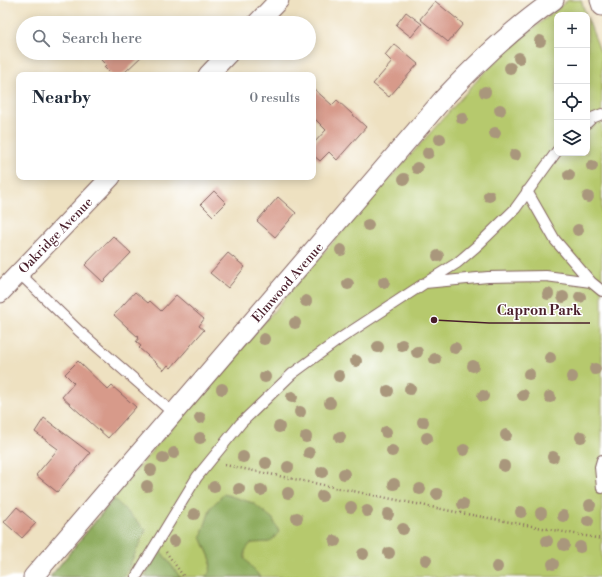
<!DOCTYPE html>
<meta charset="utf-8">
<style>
body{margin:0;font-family:"Libre Bodoni",serif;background:#f6f6f7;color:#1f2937}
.controls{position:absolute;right:12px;top:12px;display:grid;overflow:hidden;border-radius:8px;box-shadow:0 2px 10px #0003}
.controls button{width:36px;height:36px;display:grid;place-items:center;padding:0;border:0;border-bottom:1px solid #e0e1e3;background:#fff;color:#1f2937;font:20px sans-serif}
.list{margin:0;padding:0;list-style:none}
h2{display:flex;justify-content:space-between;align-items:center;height:52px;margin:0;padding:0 16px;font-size:17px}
h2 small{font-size:13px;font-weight:400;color:#747a83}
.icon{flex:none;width:22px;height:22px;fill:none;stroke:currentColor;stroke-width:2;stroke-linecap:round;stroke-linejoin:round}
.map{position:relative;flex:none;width:602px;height:577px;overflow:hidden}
.search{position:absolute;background:#fff;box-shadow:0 2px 10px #0003;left:16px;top:16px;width:300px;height:44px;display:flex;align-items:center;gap:10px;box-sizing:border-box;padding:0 14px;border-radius:22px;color:#747a83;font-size:15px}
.panel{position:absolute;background:#fff;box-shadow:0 2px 10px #0003;left:16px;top:72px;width:300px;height:108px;border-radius:8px}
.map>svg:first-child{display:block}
</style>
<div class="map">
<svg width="602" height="577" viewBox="0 0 602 577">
<rect width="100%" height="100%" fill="#fff"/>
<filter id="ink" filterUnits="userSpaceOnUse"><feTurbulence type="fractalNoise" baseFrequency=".025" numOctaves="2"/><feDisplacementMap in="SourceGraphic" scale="8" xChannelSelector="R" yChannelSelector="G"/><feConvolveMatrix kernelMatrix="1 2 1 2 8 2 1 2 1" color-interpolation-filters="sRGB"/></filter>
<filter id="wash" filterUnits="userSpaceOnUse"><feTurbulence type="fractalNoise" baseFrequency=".012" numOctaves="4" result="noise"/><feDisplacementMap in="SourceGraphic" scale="16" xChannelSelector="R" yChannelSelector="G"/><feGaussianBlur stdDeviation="0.9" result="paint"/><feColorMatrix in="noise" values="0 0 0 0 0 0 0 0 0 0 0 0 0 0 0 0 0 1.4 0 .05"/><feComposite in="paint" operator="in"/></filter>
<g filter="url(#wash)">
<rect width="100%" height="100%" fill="#eee1c1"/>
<path fill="#b6c96d" stroke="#80744c" d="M 568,0 L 581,0 L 586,15 L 557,15 L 557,153 L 587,153 L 587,17 L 602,56 L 602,577 L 50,577 L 152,451 L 221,373 L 312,266 L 480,77 L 511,47 Z"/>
<path fill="#90ad60" stroke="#6d6646" d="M 224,494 L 253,503 L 273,519 L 279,532 L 270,542 L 253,543 L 250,544 L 245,551 L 245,559 L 260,577 L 204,577 L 210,573 L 211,560 L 201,537 L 211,507 Z
M 114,499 L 146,530 L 124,577 L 50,577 Z
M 160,550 L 180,577 L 146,577 L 147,573 Z"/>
<g id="blocks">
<path fill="#d79a8a" d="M 435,1 L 463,24 L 448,42 L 420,19 Z
M 406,12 L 422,24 L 411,37 L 396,25 Z
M 394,44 L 418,64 L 389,97 L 373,84 L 392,62 L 385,55 Z
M 107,53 L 145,53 L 122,75 L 112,75 L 104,67 L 106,65 L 101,60 Z
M 313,88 L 332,105 L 337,100 L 366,127 L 337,160 L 329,152 L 320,161 L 313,155 L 313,144 L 326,130 L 313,117 Z
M 214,191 L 226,203 L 213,216 L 201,204 Z
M 278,197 L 296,213 L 275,237 L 257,221 Z
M 113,236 L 131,253 L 103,282 L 85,265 Z
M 228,253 L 245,267 L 228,288 L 210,273 Z
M 135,292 L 148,303 L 150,301 L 161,311 L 176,295 L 204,319 L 199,326 L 204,330 L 171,368 L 168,365 L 164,370 L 139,348 L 141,346 L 136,342 L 139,338 L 114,315 Z
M 78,361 L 108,390 L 112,386 L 136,407 L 108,438 L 62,397 L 74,383 L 65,374 Z
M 44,418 L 90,453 L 57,492 L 36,475 L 58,449 L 35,432 Z
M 17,507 L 36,523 L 22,538 L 4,522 Z"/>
</g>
</g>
<g filter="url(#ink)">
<use href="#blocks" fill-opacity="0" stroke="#836360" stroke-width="1"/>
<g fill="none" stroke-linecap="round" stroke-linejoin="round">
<g stroke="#836360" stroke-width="12">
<path id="service" d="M 587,123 L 592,118 L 602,114
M 557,151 L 515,209 L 478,245 L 457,263 L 425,283 L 488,277 L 546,276 L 591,282 L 602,291
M 527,191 L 555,240 L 591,282
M 19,273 L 79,331 L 173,413
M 602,460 L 600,467 L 602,488
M 136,577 L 197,477 L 241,423 L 292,374 L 341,338 L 425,283"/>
</g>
<g stroke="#836360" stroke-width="21">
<path id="minor" d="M 600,0 L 602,6
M 257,23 L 279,0
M 208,75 L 229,53
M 0,293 L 111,177
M 33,577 L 444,98 C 478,62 513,28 554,0"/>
</g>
<path stroke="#836360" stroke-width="2.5" stroke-dasharray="1 3" stroke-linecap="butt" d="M 225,465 L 456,512 L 602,539
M 166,552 L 184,577"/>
<use href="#service" stroke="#fff" stroke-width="10"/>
<use href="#minor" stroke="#fff" stroke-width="19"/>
</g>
<g fill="#a9977b">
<circle cx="540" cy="41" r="6"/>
<circle cx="519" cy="58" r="6"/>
<circle cx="510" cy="68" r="6"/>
<circle cx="485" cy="92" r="6"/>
<circle cx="500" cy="110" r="6"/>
<circle cx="462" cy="118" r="6"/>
<circle cx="495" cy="133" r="6"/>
<circle cx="440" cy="139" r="6"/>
<circle cx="428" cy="153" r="6"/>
<circle cx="515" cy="155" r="6"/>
<circle cx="592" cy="166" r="6"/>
<circle cx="417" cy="168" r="6"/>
<circle cx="569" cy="175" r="6"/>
<circle cx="404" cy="179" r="6"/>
<circle cx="489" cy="196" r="6"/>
<circle cx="588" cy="197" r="6"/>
<circle cx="368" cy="225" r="6"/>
<circle cx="578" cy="230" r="6"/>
<circle cx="341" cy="250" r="6"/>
<circle cx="438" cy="256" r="6"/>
<circle cx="384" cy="282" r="6"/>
<circle cx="348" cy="284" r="6"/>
<circle cx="548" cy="294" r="6"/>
<circle cx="563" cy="297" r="6"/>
<circle cx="580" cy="297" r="6"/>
<circle cx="306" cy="301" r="6"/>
<circle cx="295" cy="323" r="6"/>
<circle cx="264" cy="339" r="6"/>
<circle cx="402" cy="345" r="6"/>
<circle cx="378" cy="347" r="6"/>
<circle cx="455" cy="348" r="6"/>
<circle cx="417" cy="352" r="6"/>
<circle cx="550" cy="358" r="6"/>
<circle cx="435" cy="359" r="6"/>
<circle cx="356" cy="361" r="6"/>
<circle cx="473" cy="366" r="6"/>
<circle cx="595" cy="369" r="6"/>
<circle cx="529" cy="374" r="6"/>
<circle cx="339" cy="376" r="6"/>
<circle cx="265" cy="377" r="6"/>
<circle cx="572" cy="377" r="6"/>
<circle cx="222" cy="389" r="6"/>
<circle cx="410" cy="389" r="6"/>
<circle cx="388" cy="391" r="6"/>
<circle cx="523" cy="395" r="6"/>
<circle cx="483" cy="396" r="6"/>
<circle cx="292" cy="397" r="6"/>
<circle cx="550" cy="397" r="6"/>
<circle cx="330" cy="403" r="6"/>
<circle cx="300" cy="412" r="6"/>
<circle cx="200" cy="418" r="6"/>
<circle cx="423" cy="422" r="6"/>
<circle cx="279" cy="427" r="6"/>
<circle cx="386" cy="432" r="6"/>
<circle cx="506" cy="435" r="6"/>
<circle cx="306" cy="437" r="6"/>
<circle cx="340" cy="437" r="6"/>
<circle cx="581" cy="437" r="6"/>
<circle cx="200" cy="438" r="6"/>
<circle cx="427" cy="438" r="6"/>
<circle cx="464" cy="450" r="6"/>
<circle cx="392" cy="451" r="6"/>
<circle cx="174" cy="453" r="6"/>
<circle cx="309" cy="453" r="6"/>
<circle cx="243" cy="457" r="6"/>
<circle cx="553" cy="457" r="6"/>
<circle cx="163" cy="458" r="6"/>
<circle cx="266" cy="463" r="6"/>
<circle cx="504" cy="466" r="6"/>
<circle cx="288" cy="467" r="6"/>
<circle cx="151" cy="470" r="6"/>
<circle cx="322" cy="472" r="6"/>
<circle cx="344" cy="474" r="6"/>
<circle cx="394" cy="484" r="6"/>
<circle cx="147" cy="486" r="6"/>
<circle cx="214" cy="487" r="6"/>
<circle cx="239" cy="489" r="6"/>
<circle cx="420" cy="489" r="6"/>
<circle cx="261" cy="490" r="6"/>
<circle cx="288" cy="493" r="6"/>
<circle cx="437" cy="494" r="6"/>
<circle cx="322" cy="496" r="6"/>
<circle cx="463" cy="504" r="6"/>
<circle cx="590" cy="505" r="6"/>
<circle cx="351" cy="507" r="6"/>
<circle cx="367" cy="511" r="6"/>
<circle cx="521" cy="512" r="6"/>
<circle cx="541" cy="513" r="6"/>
<circle cx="194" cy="514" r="6"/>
<circle cx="388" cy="514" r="6"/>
<circle cx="563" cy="516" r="6"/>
<circle cx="297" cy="518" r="6"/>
<circle cx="588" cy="521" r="6"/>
<circle cx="403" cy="529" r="6"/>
<circle cx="174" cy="541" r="6"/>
<circle cx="335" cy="541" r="6"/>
<circle cx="547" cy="541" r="6"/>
<circle cx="564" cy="545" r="6"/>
<circle cx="580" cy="547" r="6"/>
<circle cx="389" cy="553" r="6"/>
<circle cx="363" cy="554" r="6"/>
<circle cx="426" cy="560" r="6"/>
<circle cx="553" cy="564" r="6"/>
<circle cx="497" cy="567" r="6"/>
</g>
</g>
<g text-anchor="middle" stroke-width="3" stroke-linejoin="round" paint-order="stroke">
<g font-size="13" fill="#4a1f2b" stroke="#fff">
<text transform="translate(55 235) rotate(-46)" y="5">Oakridge Avenue</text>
<text transform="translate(287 282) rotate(-49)" y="5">Elmwood Avenue</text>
</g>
</g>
<path fill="none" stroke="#4a1f2b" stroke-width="1.5" d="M434 320L489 323H590"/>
<circle fill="#4a1f2b" stroke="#fff" stroke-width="1.5" cx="434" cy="320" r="4"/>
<g font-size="14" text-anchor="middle" font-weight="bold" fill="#4a1f2b" stroke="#fff" stroke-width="3" stroke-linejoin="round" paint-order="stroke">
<text x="539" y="315">Capron Park</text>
</g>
</svg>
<div class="controls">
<button>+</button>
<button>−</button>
<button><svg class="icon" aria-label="locate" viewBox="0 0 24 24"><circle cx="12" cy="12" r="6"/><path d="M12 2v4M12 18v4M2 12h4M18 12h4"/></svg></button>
<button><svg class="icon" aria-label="layers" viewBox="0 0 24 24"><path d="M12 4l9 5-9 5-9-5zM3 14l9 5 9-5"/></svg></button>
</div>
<div class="search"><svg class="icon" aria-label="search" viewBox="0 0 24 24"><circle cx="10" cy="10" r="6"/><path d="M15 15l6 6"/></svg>Search here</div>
<section class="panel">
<h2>Nearby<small>0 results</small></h2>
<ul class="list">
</ul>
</section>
</div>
